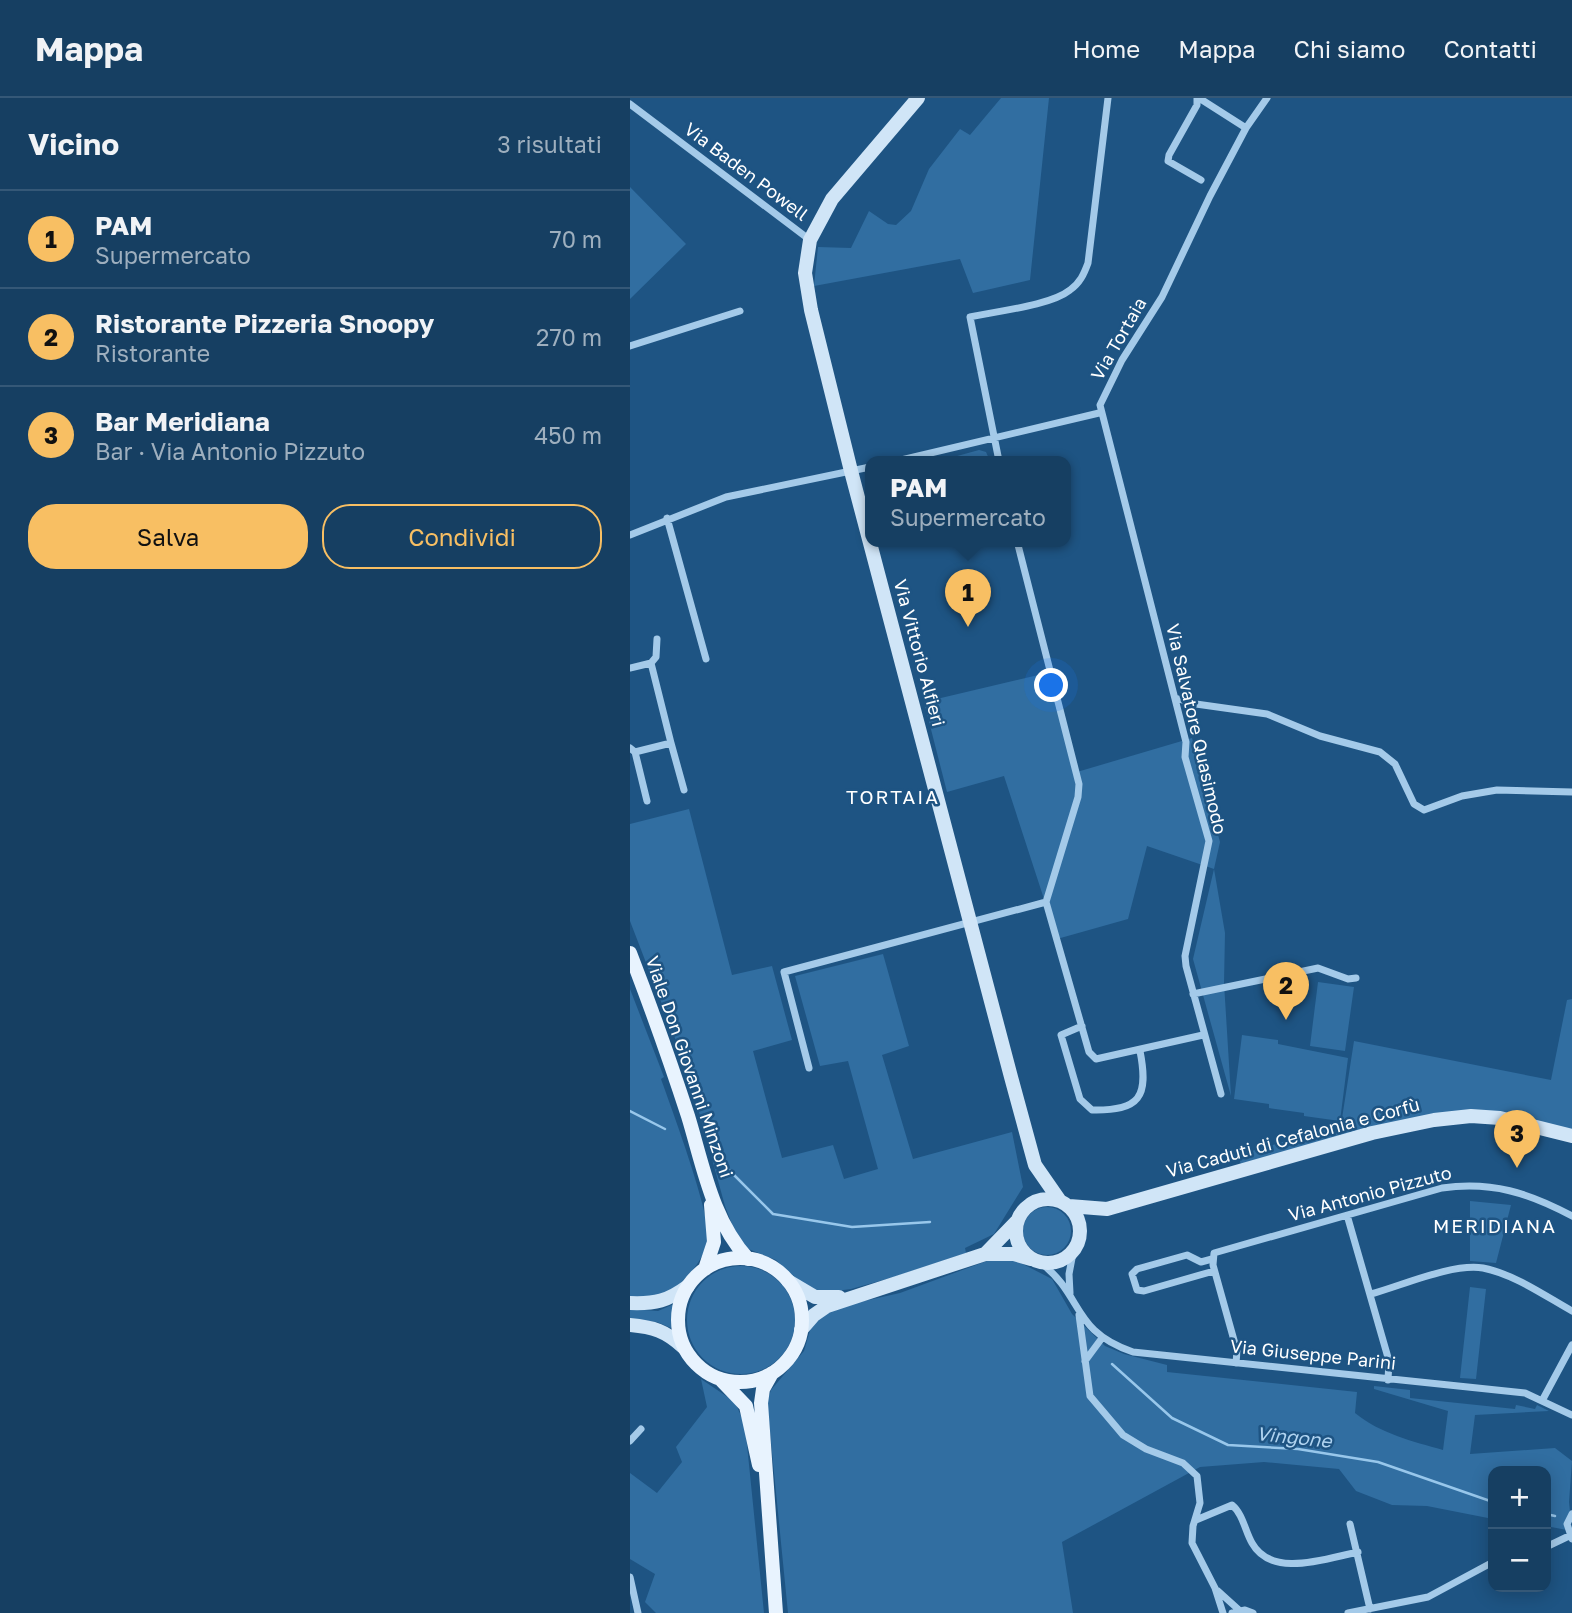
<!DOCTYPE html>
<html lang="it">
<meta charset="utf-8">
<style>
body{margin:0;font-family:"Golos Text",sans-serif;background:#1f4668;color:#f1f3f6}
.controls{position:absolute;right:21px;bottom:21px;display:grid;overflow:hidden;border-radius:14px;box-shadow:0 4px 18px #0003}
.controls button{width:63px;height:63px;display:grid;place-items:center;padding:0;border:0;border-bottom:2px solid #355877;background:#163f62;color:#f1f3f6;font:35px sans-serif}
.you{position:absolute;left:422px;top:588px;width:24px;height:24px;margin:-18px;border:5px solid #fff;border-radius:50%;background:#1a73e8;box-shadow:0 0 0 10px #1a73e833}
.badge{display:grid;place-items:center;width:46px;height:46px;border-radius:50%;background:#f8bf63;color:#111;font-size:23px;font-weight:700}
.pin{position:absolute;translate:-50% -58px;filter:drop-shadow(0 2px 4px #0008)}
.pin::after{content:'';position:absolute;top:37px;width:24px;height:21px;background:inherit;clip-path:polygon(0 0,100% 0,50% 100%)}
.popup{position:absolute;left:235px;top:358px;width:206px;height:91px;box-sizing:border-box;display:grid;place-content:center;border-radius:14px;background:#163f62;filter:drop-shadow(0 2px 5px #0005);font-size:23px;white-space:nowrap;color:#9eafbe}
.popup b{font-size:26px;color:#f1f3f6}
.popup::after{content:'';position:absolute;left:50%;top:100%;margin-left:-14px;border:14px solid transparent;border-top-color:#163f62}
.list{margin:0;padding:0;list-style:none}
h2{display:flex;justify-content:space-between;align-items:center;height:91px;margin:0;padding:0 28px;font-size:30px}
h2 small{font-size:23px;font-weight:400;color:#9eafbe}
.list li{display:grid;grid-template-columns:46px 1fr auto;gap:21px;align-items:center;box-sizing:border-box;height:98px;padding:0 28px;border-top:2px solid #355877}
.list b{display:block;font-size:26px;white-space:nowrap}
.list p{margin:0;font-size:23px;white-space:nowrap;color:#9eafbe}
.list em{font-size:23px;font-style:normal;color:#9eafbe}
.actions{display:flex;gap:14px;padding:21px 28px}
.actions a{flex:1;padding:16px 0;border:2px solid #f8bf63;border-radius:28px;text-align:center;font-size:24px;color:#f8bf63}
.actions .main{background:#f8bf63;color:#111}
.map{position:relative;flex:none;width:942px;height:1515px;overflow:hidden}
header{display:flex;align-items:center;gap:42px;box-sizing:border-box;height:98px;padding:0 35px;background:#163f62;border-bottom:2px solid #355877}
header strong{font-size:33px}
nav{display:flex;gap:38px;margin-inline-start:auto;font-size:24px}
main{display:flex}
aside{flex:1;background:#163f62}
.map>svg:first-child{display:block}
</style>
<header>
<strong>Mappa</strong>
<nav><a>Home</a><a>Mappa</a><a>Chi siamo</a><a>Contatti</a></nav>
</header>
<main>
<aside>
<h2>Vicino<small>3 risultati</small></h2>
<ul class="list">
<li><span class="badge">1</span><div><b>PAM</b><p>Supermercato</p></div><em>70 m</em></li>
<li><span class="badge">2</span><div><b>Ristorante Pizzeria Snoopy</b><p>Ristorante</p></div><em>270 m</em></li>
<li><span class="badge">3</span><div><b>Bar Meridiana</b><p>Bar · Via Antonio Pizzuto</p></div><em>450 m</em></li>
</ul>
<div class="actions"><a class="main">Salva</a><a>Condividi</a></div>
</aside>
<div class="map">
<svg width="942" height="1515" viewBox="0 0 942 1515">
<rect width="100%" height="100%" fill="#1e5483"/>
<path fill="#316ea1" d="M 371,0 L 419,0 L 400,182 L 343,195 L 330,161 L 184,188 L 188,149 L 221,150 L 239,113 L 258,126 L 266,127 L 281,113 L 299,71 L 330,31 L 340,37 Z
M 0,89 L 56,146 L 0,201 Z
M 349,352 L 356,354 L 360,363 L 309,363 Z
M 421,574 L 447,674 L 562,640 L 590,744 L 584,771 L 595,835 L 594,885 L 601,998 L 563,861 L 584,771 L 517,748 L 498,821 L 427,841 L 374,678 L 317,694 L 294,604 Z
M 59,711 L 102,877 L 142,868 L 162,942 L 123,953 L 152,1060 L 203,1047 L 214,1081 L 248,1071 L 218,963 L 190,968 L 165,878 L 253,856 L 279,948 L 252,957 L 283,1061 L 382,1034 L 393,1089 L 364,1136 L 335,1150 L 336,1155 L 264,1179 L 221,1191 L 191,1195 L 169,1185 L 146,1162 L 116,1150 L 108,1142 L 95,1108 L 58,974 L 0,823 L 0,726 Z
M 688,884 L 724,889 L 715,953 L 680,948 Z
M 0,891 L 34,979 L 31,981 C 41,1009 82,1119 78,1142 C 73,1165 54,1183 36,1198 L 0,1199 Z
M 942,901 L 942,1038 L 840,1018 L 613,1073 L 608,1057 L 711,1027 L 724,943 L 921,982 L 937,902 Z
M 612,937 L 648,942 L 648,946 L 718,960 L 710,1023 L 674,1018 L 674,1015 L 639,1010 L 639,1006 L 604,1001 Z
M 840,1103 L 881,1107 L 866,1165 L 840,1163 Z
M393 1133a24 24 0 1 1 48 0a24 24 0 1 1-48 0Z
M 365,1160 L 385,1162 L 422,1181 L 442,1216 L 475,1248 L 494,1256 L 537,1267 L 537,1274 L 727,1294 L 725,1315 C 751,1336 782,1343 813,1352 L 818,1313 L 744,1291 L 744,1288 L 780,1292 L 780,1300 L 885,1311 L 886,1307 L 905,1311 L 907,1307 L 919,1313 L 845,1317 L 840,1356 L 925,1350 L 942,1363 L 939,1404 L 942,1433 L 916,1428 L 916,1373 L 863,1373 L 863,1421 L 797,1408 L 762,1407 L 726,1393 L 709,1371 L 634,1364 L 570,1369 L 432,1444 L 443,1515 L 158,1515 L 137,1304 L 141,1292 L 174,1253 L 181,1229 L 198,1211 L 270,1195 Z
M57 1222a54 54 0 1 1 108 0a54 54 0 1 1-108 0Z
M 840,1189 L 856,1191 L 846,1281 L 830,1280 Z
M 44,1206 L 41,1230 L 27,1224 L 0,1222 L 0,1211 L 28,1213 Z
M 71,1281 L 105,1304 L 115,1327 L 134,1515 L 26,1515 L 15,1504 L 25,1476 L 0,1461 L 0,1375 L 27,1395 L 52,1364 L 46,1349 L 77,1309 Z"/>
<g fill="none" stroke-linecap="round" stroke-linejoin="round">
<path stroke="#98c7eb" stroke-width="2.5" d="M 0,1013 L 35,1031
M 91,1064 L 143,1116 L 222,1129 L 300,1124
M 482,1266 L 542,1320 L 598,1347 L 668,1351 L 748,1364 L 863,1404
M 916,1416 L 925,1418"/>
<path stroke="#a4cae9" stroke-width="7" d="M 567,0 L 567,7 L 539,57 L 538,63 L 571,82
M 569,0 L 616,30
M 0,6 L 180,142
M 0,248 L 110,213
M 267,363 L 469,315
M 369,363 L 340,219 C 366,213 420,208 440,192 C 450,185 454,176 458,165 L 478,0
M 37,420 L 76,561
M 0,437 L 96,399 L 240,369
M 21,565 L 26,559 L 27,541
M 0,570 L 21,565 L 41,645 L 5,654 L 0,650
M 545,600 L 566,606 L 637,616 L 690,638 L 750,654 L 765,666 L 784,706 L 794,712 L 832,698 L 867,692 L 942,694
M 41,645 L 54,692
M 5,654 L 17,703
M 416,804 L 459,954 L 466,961 L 573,937
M 563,896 L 688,870 L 718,881 L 726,880
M 452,928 L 431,937 L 450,1001 L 462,1012 C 510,1013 519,999 510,953
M 179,970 L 154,874 L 416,804 L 448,699 L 449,686 L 387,443
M 591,996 L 556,868 L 555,858 L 579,743 L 555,659 L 556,644 L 470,307 L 492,262 L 532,199 L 580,98 L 616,30 L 637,0
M 717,1117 L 759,1263 L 758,1282
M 582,1161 L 571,1164 L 557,1157 L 507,1171 L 502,1176 L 507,1192 L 514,1193 L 584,1173
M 411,1165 C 454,1198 441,1233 503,1254 L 895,1295 L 942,1317
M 440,1195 L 439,1176 L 443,1155
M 741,1196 C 771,1188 822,1165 853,1170 C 884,1176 915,1198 942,1213
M 449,1217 L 460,1298 L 493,1337 L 516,1351 L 553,1365 L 567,1378 L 570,1405 L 563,1428 L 562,1445 L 585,1490 L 593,1515
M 455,1263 L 472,1240
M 606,1265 L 607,1253 L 583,1167 L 584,1155 L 812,1090 C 862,1083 899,1095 942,1118
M 913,1301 L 942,1247
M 0,1343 L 11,1331
M 942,1416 L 937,1426 L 942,1441
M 566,1422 L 602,1407 C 613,1416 615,1433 622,1445 C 642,1481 697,1460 728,1454
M 720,1426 L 740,1511
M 916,1449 L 939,1438
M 0,1479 L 8,1515
M 588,1493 L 609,1512
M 602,1515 L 615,1512 L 623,1515
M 718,1515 L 798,1499 L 863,1464"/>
<path stroke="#d0e5f7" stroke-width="14" d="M 288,0 L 202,101 L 180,142 L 175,175 L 181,212 L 221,373 L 381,979 L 405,1067 L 430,1103
M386 1133a32 32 0 1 1 64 0a32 32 0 1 1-64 0Z
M 439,1108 L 477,1111 L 742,1035 L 804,1022 L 841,1018 L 870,1020 L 942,1038
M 355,1156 L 386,1124
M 158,1183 L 185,1199 L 209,1199
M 0,1205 C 25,1206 38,1203 58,1188
M 0,1227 C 23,1229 36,1233 53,1249
M 171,1232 L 184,1217 L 197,1208 L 355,1156 L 384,1156 L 401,1161"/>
<path stroke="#e8f3fe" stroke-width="14" d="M 0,855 C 21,909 40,963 58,1018 C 73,1067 82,1122 118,1161
M48 1222a62 62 0 1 1 124 0a62 62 0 1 1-124 0Z
M 75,1171 L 84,1144 L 81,1107
M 142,1275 L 133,1291 L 131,1305 L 146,1515
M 92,1283 L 116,1308 L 129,1367"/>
</g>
<g text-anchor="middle" stroke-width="5" stroke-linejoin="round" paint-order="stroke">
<g font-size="18" fill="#fff" stroke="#1e5483">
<text transform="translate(116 74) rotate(37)" y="6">Via Baden Powell</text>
<text transform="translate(489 241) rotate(-60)" y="6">Via Tortaia</text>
<text transform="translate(289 555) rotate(75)" y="6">Via Vittorio Alfieri</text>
<text transform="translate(566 631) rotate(77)" y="6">Via Salvatore Quasimodo</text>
<text transform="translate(59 969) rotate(71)" y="6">Viale Don Giovanni Minzoni</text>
<text transform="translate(663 1040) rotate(-15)" y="6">Via Caduti di Cefalonia e Corfù</text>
<text transform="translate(740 1096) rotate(-15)" y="6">Via Antonio Pizzuto</text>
<text transform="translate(683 1257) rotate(6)" y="6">Via Giuseppe Parini</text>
</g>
<g font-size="19" letter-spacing="2" fill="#fff" stroke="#1e5483">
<text x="263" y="706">TORTAIA</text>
<text x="865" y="1135">MERIDIANA</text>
</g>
<g font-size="19" font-style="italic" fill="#b0d4f1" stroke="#1e5483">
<text transform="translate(664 1339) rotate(6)" y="7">Vingone</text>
</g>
</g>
</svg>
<div class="controls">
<button>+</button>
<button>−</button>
</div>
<div class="you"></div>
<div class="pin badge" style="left:338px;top:529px">1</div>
<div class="popup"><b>PAM</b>Supermercato</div>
<div class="pin badge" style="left:656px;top:922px">2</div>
<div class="pin badge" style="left:887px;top:1070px">3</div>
</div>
</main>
